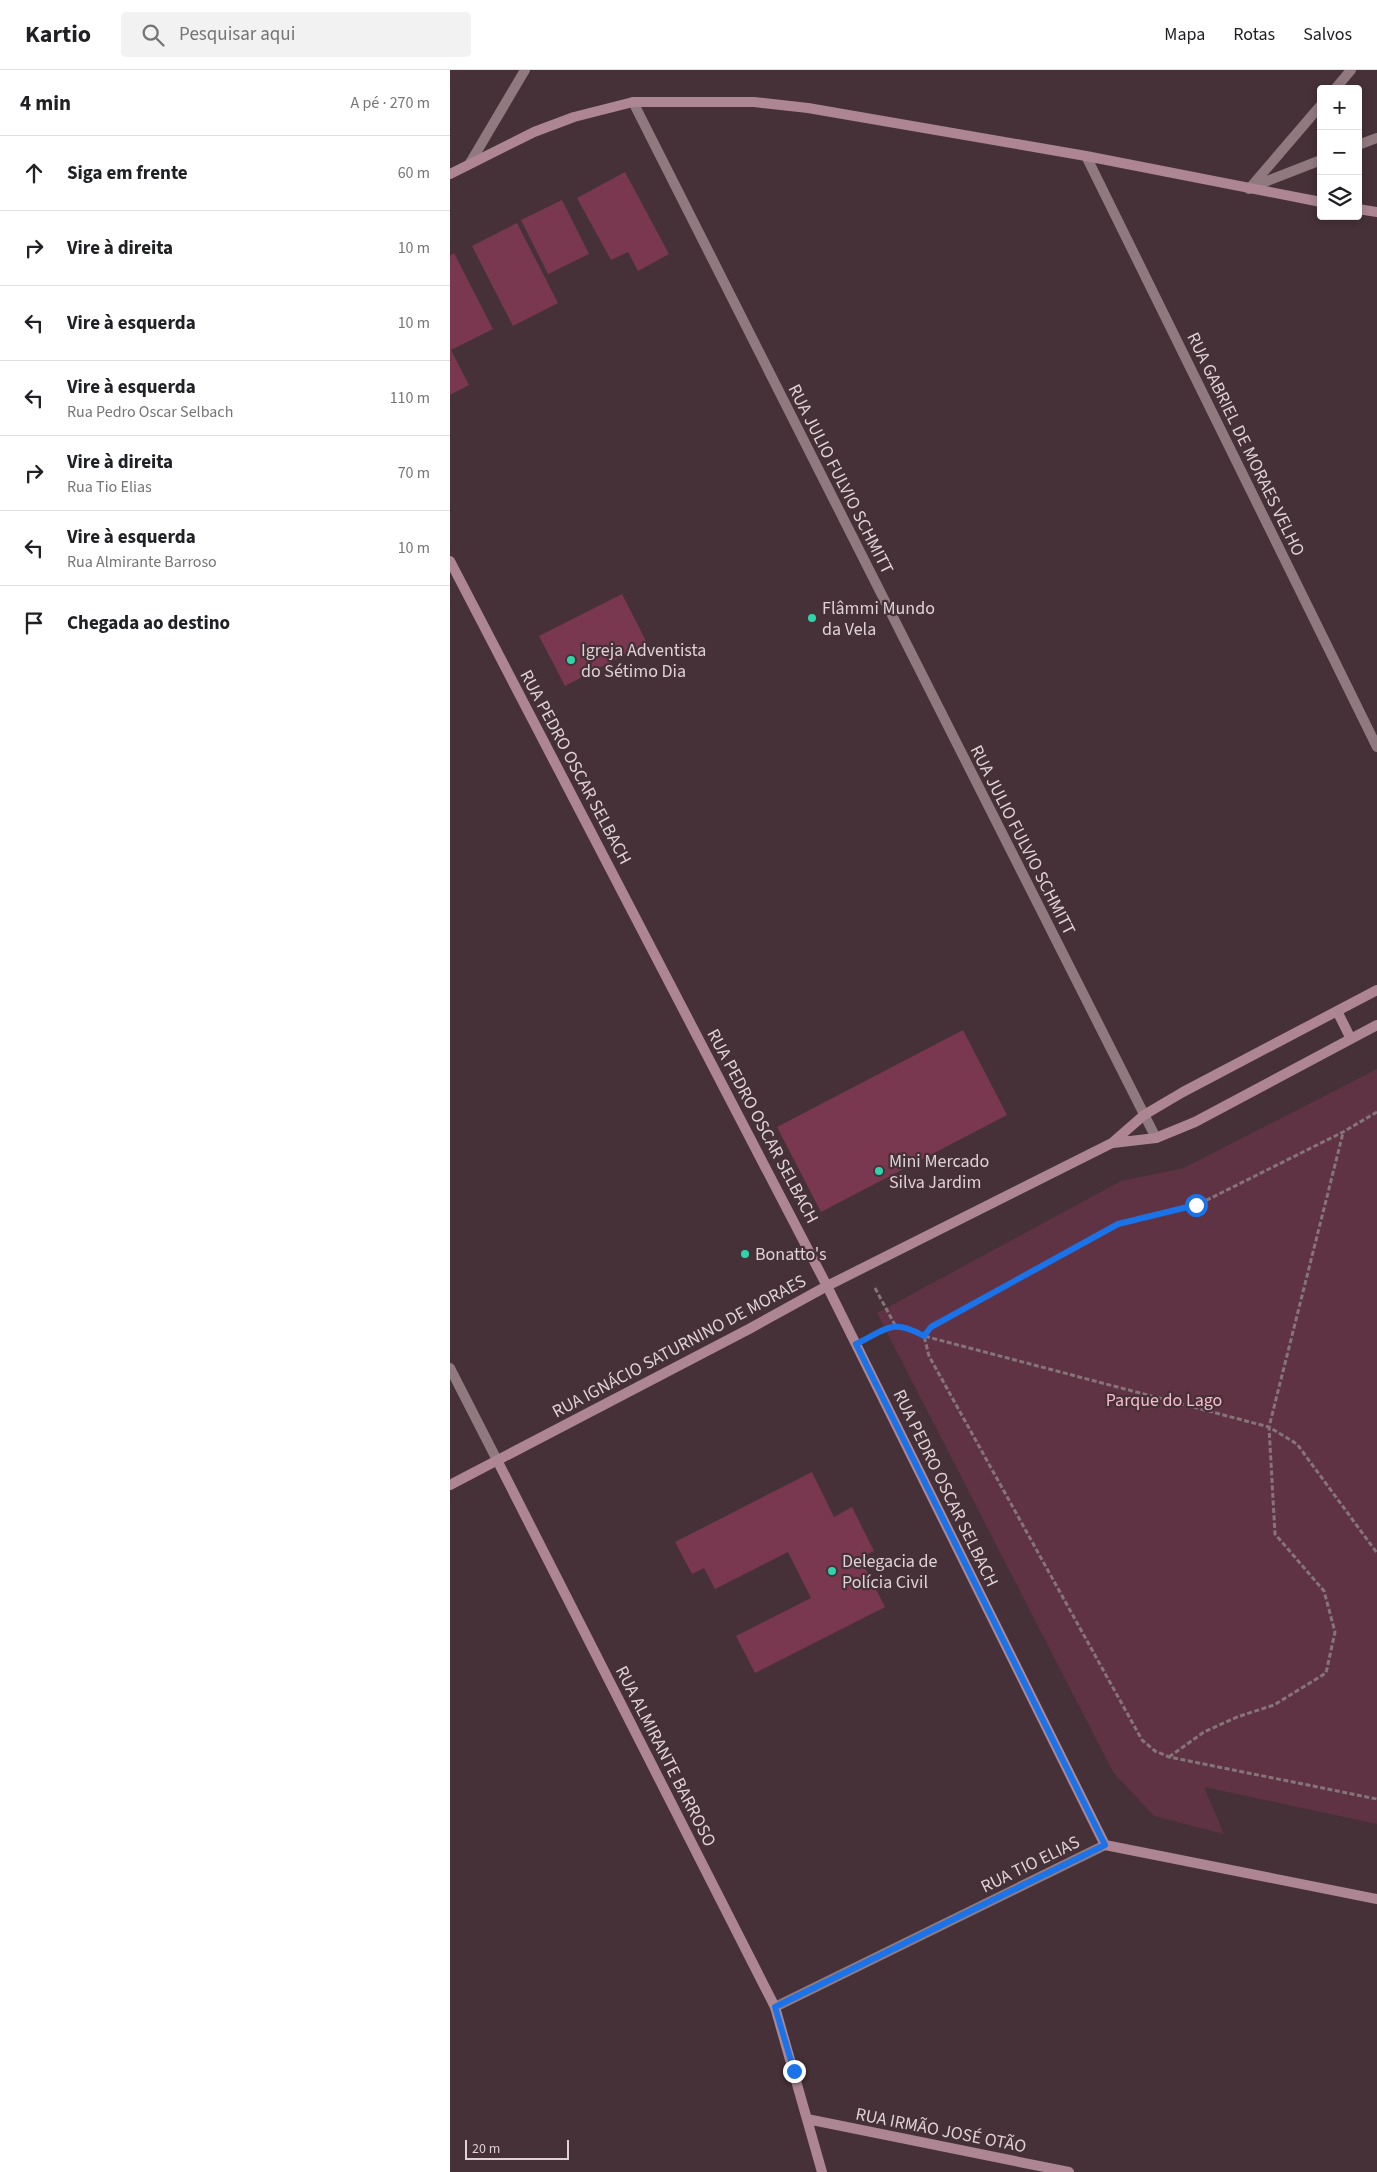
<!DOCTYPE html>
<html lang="pt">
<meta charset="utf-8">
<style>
body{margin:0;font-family:"Source Sans 3",sans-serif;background:#f2f2f2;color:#202124}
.controls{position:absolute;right:15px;top:15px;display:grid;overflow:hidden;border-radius:5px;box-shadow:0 2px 8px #0003}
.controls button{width:45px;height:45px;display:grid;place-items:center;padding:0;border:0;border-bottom:1px solid #e0e0e0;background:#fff;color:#202124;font:25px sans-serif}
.scale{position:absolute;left:15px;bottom:12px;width:104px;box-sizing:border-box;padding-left:5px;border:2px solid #dfd2d6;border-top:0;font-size:14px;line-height:18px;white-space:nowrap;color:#dfd2d6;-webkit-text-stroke:4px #453137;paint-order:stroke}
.stop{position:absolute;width:15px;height:15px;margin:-11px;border:4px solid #1a73e8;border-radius:50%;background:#fff}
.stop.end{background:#1a73e8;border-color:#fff;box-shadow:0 1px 5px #0008}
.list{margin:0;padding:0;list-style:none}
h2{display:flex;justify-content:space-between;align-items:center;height:65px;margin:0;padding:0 20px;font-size:21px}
h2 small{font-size:16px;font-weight:400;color:#757577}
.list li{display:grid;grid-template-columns:32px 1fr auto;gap:15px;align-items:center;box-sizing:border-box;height:75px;padding:0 20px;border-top:1px solid #e0e0e0}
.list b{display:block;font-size:19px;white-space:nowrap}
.list p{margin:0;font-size:16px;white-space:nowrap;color:#757577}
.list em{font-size:16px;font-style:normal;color:#757577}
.icon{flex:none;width:28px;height:28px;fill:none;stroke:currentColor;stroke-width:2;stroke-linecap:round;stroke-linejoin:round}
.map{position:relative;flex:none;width:927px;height:2102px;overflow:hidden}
header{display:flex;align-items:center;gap:30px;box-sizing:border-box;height:70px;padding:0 25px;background:#fff;border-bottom:1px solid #e0e0e0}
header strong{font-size:24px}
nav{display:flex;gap:28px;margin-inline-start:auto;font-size:18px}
.search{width:350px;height:45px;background:#f2f2f2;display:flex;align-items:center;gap:12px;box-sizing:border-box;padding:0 18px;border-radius:5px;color:#757577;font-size:19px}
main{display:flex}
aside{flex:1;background:#fff}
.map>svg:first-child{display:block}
</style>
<header>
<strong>Kartio</strong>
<div class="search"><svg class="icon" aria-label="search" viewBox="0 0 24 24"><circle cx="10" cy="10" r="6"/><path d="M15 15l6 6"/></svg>Pesquisar aqui</div>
<nav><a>Mapa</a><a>Rotas</a><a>Salvos</a></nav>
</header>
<main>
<aside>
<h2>4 min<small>A pé · 270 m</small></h2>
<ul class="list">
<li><svg class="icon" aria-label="ahead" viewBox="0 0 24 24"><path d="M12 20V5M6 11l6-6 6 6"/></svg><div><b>Siga em frente</b></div><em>60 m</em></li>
<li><svg class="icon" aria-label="right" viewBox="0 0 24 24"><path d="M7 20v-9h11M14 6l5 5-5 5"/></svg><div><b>Vire à direita</b></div><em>10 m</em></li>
<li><svg class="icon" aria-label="left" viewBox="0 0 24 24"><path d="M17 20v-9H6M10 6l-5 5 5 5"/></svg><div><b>Vire à esquerda</b></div><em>10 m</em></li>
<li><svg class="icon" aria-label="left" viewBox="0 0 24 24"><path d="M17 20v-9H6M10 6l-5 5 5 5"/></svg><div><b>Vire à esquerda</b><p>Rua Pedro Oscar Selbach</p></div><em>110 m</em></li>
<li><svg class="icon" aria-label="right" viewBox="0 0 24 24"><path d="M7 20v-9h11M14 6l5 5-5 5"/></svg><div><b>Vire à direita</b><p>Rua Tio Elias</p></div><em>70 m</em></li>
<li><svg class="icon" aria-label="left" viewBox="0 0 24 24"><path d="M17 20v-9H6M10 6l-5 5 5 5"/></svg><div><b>Vire à esquerda</b><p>Rua Almirante Barroso</p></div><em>10 m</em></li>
<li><svg class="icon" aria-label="arrive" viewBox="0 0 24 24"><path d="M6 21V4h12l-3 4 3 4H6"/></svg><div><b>Chegada ao destino</b></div></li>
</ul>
</aside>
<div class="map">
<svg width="927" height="2102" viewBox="0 0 927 2102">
<rect width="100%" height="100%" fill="#453137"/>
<path fill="#5f3343" d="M 927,999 L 927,1754 L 754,1717 L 774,1764 L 704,1746 L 663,1702 L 427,1243 L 671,1111 L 734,1098 Z"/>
<path fill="#793850" d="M 175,102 L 219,184 L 188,201 L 178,182 L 161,190 L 127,128 Z
M 112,130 L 139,184 L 98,204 L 71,150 Z
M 67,153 L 108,233 L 63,256 L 22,176 Z
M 4,183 L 43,259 L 1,280 L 19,315 L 0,325 L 0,186 Z
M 172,524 L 197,573 L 115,616 L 89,566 Z
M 513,960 L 557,1045 L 371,1142 L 327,1057 Z
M 362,1402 L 384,1447 L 402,1437 L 424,1481 L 410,1488 L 435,1537 L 305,1603 L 286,1566 L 361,1528 L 338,1482 L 265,1519 L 254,1498 L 242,1504 L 225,1472 Z"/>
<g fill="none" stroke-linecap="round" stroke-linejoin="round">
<path stroke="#857479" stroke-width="3" stroke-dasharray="5 2.5" stroke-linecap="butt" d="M 927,1042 L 893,1062 L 747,1135 L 668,1154 L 481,1257 L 474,1266 L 479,1286 L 692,1670 L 705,1681 L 719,1687 L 927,1729
M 425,1218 L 445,1255
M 426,1264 C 449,1253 452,1254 474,1266 L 819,1357 L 847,1374 L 927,1483
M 719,1687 L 754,1662 L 787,1647 L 824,1635 L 876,1603 L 885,1562 L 874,1521 L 825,1464 L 819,1357 L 893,1063"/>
<path stroke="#917980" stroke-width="10" d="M 885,19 L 901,0
M 183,32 L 706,1068
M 908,75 L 927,68
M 636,86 L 927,677
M 20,93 L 75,0
M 802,117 L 871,90
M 799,119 L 871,35
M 0,1298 L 47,1390
M 325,1937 L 655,1775"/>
<path stroke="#ae8592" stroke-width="10" d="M 0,104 L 84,62 L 124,47 L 183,32 L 304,32 L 358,38 L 636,86 L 871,132
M 908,139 L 927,142
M 0,491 L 377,1216 L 655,1775 L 927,1829
M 887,941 L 901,969
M 663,1073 L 706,1068 L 745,1052 L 927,955
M 47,1390 L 325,1937 L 372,2102
M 0,1415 L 299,1259 L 377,1216 L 662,1073 L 694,1045 L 733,1022 L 927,920
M 357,2049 L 619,2102"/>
</g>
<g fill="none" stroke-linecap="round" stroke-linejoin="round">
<path stroke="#1a73e8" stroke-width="6" d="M 344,2001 L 325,1937 L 655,1775 L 406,1274 C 437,1259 442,1248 474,1266 L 481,1257 L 668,1154 L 746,1135"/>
</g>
<g fill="#30d4aa" stroke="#453137" stroke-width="2">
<circle cx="362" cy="548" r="5"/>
<circle cx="121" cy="590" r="5"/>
<circle cx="429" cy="1101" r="5"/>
<circle cx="295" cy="1184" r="5"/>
<circle cx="382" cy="1501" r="5"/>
</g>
<g text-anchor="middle" stroke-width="4.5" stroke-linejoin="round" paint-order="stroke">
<g font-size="18" fill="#dfd2d6" stroke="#453137">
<text transform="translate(796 374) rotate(64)" y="6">RUA GABRIEL DE MORAES VELHO</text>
<text transform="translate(391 409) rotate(63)" y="6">RUA JULIO FULVIO SCHMITT</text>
<text transform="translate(126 697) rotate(62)" y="6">RUA PEDRO OSCAR SELBACH</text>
<text transform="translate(573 770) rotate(63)" y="6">RUA JULIO FULVIO SCHMITT</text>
<text transform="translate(313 1056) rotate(62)" y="6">RUA PEDRO OSCAR SELBACH</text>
<text transform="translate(229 1276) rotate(-28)" y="6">RUA IGNÁCIO SATURNINO DE MORAES</text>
<text transform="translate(496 1418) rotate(64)" y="6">RUA PEDRO OSCAR SELBACH</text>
<text transform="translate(216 1686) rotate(63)" y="6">RUA ALMIRANTE BARROSO</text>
<text transform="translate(580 1794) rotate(-26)" y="6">RUA TIO ELIAS</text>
<text transform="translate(491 2060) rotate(11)" y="6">RUA IRMÃO JOSÉ OTÃO</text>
</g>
<g font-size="18" fill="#dfd2d6" stroke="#453137" text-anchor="start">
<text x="372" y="544">Flâmmi Mundo<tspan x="372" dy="21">da Vela</tspan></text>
<text x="131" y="586">Igreja Adventista<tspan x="131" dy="21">do Sétimo Dia</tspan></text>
<text x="439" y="1097">Mini Mercado<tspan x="439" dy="21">Silva Jardim</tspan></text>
<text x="305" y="1190">Bonatto's</text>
<text x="392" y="1497">Delegacia de<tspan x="392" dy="21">Polícia Civil</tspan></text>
</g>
<g font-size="18" fill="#f8bbce" stroke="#453137">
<text x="714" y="1336">Parque do Lago</text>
</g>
</g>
</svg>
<div class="controls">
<button>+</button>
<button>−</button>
<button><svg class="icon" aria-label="layers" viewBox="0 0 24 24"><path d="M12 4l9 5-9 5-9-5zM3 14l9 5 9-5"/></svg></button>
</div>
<div class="scale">20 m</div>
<div class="stop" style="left:746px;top:1135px"></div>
<div class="stop end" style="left:344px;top:2001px"></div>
</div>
</main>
